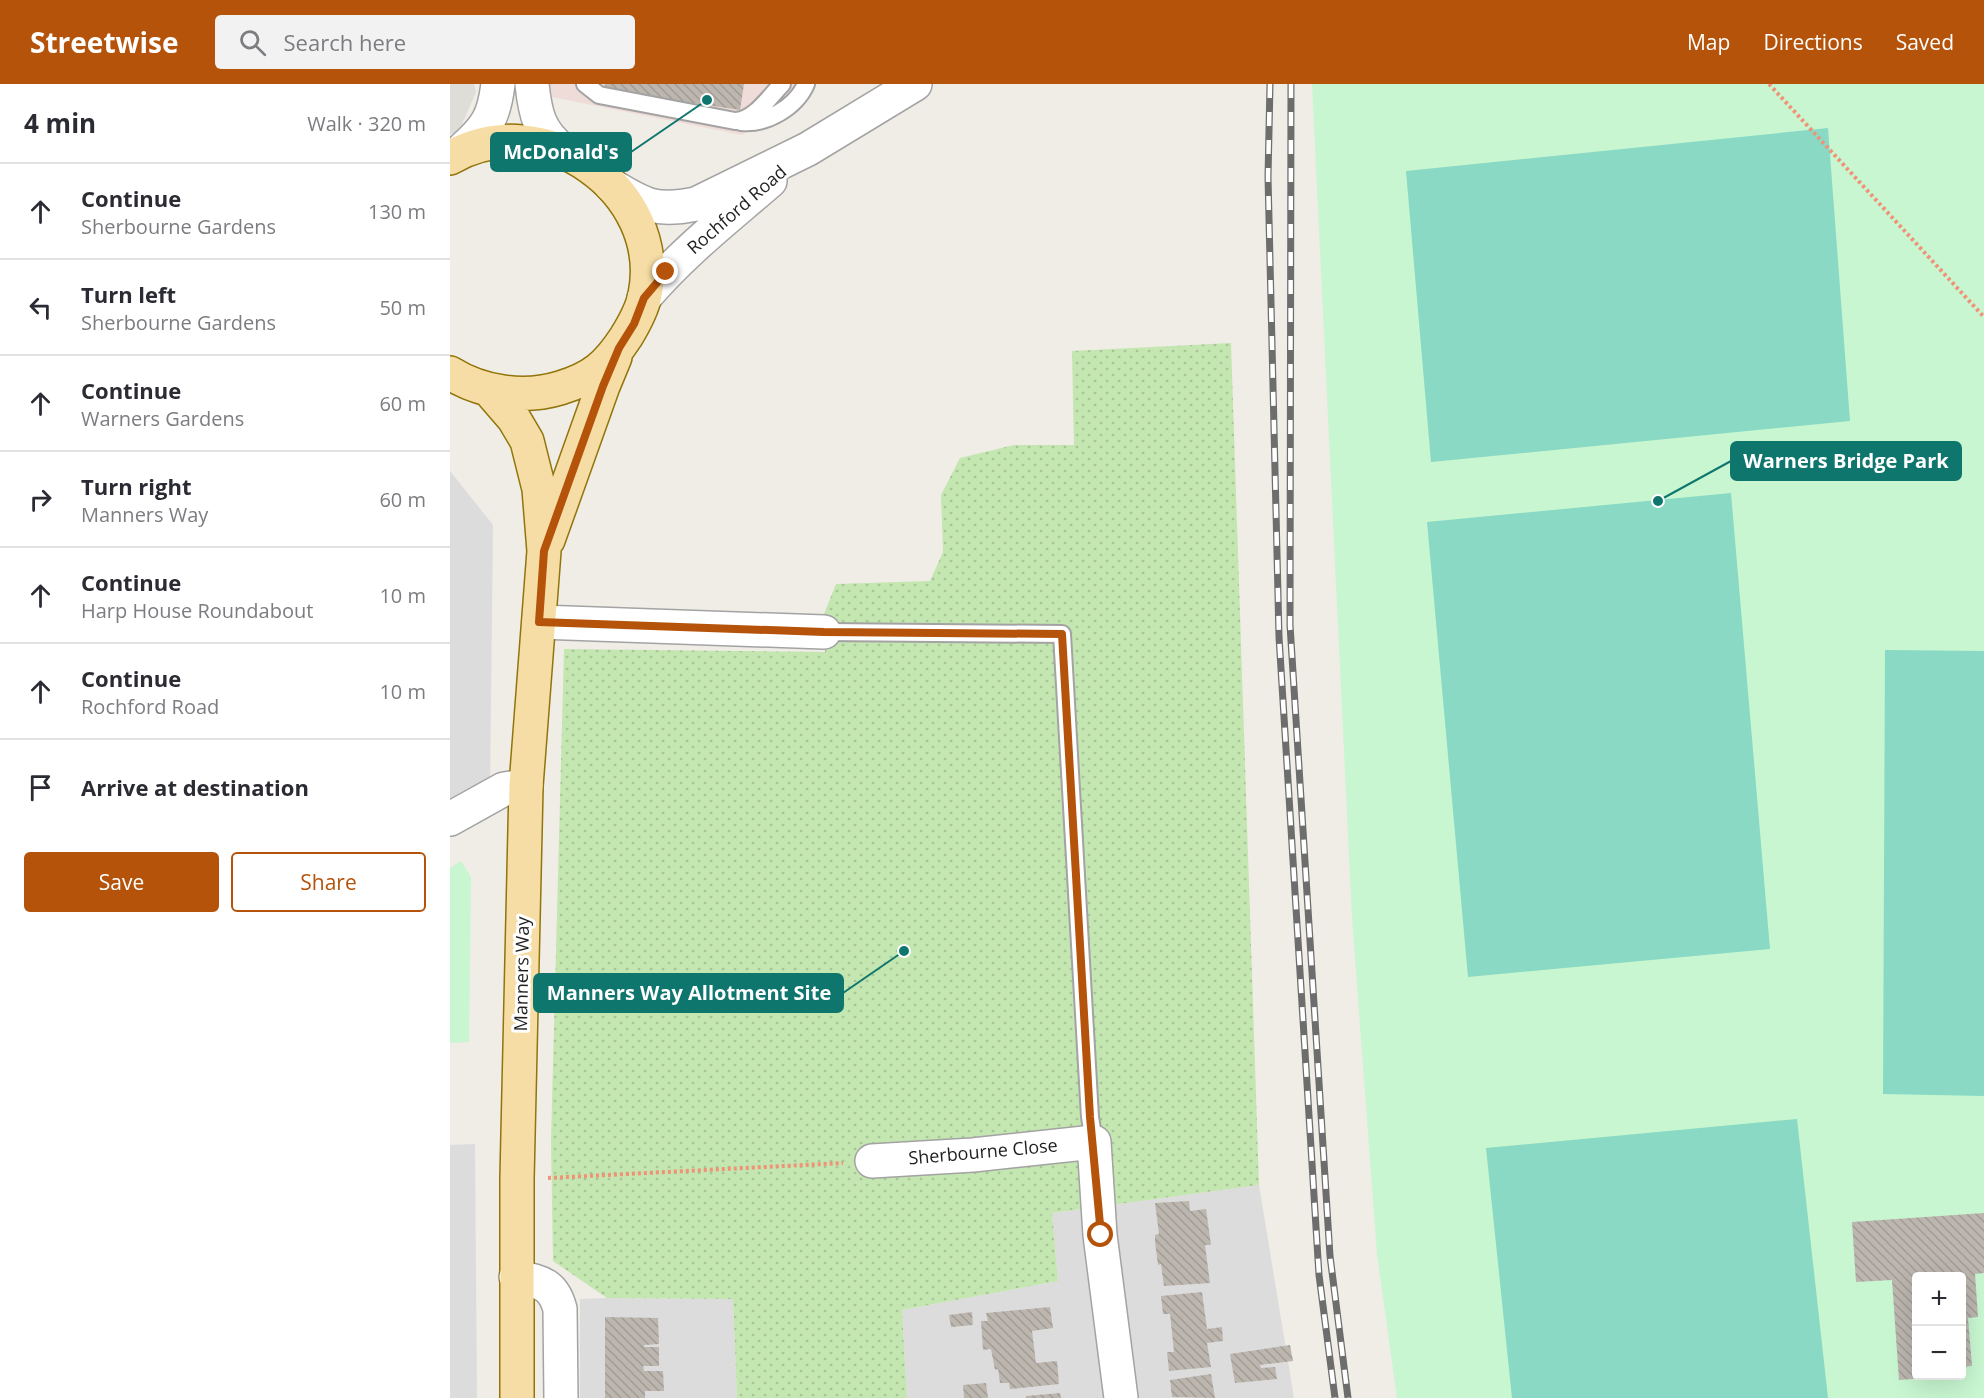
<!DOCTYPE html>
<meta charset="utf-8">
<style>
body{margin:0;font-family:"Open Sans",sans-serif;background:#f2f2f3;color:#2b2b33}
.controls{position:absolute;right:18px;bottom:18px;display:grid;overflow:hidden;border-radius:6px;box-shadow:0 6px 24px #0002}
.controls button{width:54px;height:54px;display:grid;place-items:center;padding:0;border:0;border-bottom:2px solid #e1e1e2;background:#fff;color:#2b2b33;font:30px sans-serif}
.stop{position:absolute;width:18px;height:18px;margin:-14px;border:4px solid #b45309;border-radius:50%;background:#fff}
.stop.end{background:#b45309;border-color:#fff;box-shadow:0 2px 6px #0008}
.list{margin:0;padding:0;list-style:none}
h2{display:flex;justify-content:space-between;align-items:center;height:78px;margin:0;padding:0 24px;font-size:26px}
h2 small{font-size:20px;font-weight:400;color:#7c7c81}
.list li{display:grid;grid-template-columns:39px 1fr auto;gap:18px;align-items:center;box-sizing:border-box;height:96px;padding:0 24px;border-top:2px solid #e1e1e2}
.list b{display:block;font-size:22px;white-space:nowrap}
.list p{margin:0;font-size:20px;white-space:nowrap;color:#7c7c81}
.list em{font-size:20px;font-style:normal;color:#7c7c81}
.actions{display:flex;gap:12px;padding:18px 24px}
.actions a{flex:1;padding:14px 0;border:2px solid #b45309;border-radius:6px;text-align:center;font-size:21px;color:#b45309}
.actions .main{background:#b45309;color:#fff}
.icon{flex:none;width:33px;height:33px;fill:none;stroke:currentColor;stroke-width:2;stroke-linecap:round;stroke-linejoin:round}
.map{position:relative;flex:none;width:1534px;height:1314px;overflow:hidden}
header{display:flex;align-items:center;gap:36px;box-sizing:border-box;height:84px;padding:0 30px;background:#b45309;color:#fff}
header strong{font-size:28px}
nav{display:flex;gap:33px;margin-inline-start:auto;font-size:21px}
.search{width:420px;height:54px;background:#f2f2f3;display:flex;align-items:center;gap:15px;box-sizing:border-box;padding:0 21px;border-radius:6px;color:#7c7c81;font-size:22px}
main{display:flex}
aside{flex:1;background:#fff}
.map>svg:first-child{display:block}
</style>
<header>
<strong>Streetwise</strong>
<div class="search"><svg class="icon" aria-label="search" viewBox="0 0 24 24"><circle cx="10" cy="10" r="6"/><path d="M15 15l6 6"/></svg>Search here</div>
<nav><a>Map</a><a>Directions</a><a>Saved</a></nav>
</header>
<main>
<aside>
<h2>4 min<small>Walk · 320 m</small></h2>
<ul class="list">
<li><svg class="icon" aria-label="ahead" viewBox="0 0 24 24"><path d="M12 20V5M6 11l6-6 6 6"/></svg><div><b>Continue</b><p>Sherbourne Gardens</p></div><em>130 m</em></li>
<li><svg class="icon" aria-label="left" viewBox="0 0 24 24"><path d="M17 20v-9H6M10 6l-5 5 5 5"/></svg><div><b>Turn left</b><p>Sherbourne Gardens</p></div><em>50 m</em></li>
<li><svg class="icon" aria-label="ahead" viewBox="0 0 24 24"><path d="M12 20V5M6 11l6-6 6 6"/></svg><div><b>Continue</b><p>Warners Gardens</p></div><em>60 m</em></li>
<li><svg class="icon" aria-label="right" viewBox="0 0 24 24"><path d="M7 20v-9h11M14 6l5 5-5 5"/></svg><div><b>Turn right</b><p>Manners Way</p></div><em>60 m</em></li>
<li><svg class="icon" aria-label="ahead" viewBox="0 0 24 24"><path d="M12 20V5M6 11l6-6 6 6"/></svg><div><b>Continue</b><p>Harp House Roundabout</p></div><em>10 m</em></li>
<li><svg class="icon" aria-label="ahead" viewBox="0 0 24 24"><path d="M12 20V5M6 11l6-6 6 6"/></svg><div><b>Continue</b><p>Rochford Road</p></div><em>10 m</em></li>
<li><svg class="icon" aria-label="arrive" viewBox="0 0 24 24"><path d="M6 21V4h12l-3 4 3 4H6"/></svg><div><b>Arrive at destination</b></div></li>
</ul>
<div class="actions"><a class="main">Save</a><a>Share</a></div>
</aside>
<div class="map">
<svg width="1534" height="1314" viewBox="0 0 1534 1314">
<defs>
<pattern id="garden-dots" width="8" height="8" patternUnits="userSpaceOnUse" patternTransform="scale(1.5)"><rect width="8" height="8" fill="#c4e6b0"/><path d="M2 2h.1M6 6h.1" fill="none" stroke="#a8c597" stroke-width="1.8" stroke-linecap="round"/></pattern>
<pattern id="building-back-hatch" width="6" height="6" patternUnits="userSpaceOnUse" patternTransform="scale(1.5)"><rect width="6" height="6" fill="#bcb6af"/><path d="M-1 5l2 2M0 0l6 6M5-1l2 2" fill="none" stroke="#a19c96"/></pattern>
</defs>
<rect width="100%" height="100%" fill="#efede6"/>
<path fill="#dddcdc" d="M 0,387 L 43,441 L 40,706 L 0,733 Z
M 25,1060 L 27,1314 L 0,1314 L 0,1061 Z
M 809,1101 L 844,1314 L 457,1314 L 452,1226 L 608,1197 L 602,1129 Z
M 157,1214 L 283,1215 L 287,1314 L 130,1314 L 130,1215 Z"/>
<path fill="#efdbd7" d="M 100,0 L 356,0 L 292,51 L 102,13 Z"/>
<path fill="#deddd7" d="M 0,0 L 24,0 L 26,8 L 9,47 L 0,51 Z"/>
<path fill="#c7f6d0" fill-rule="evenodd" d="M 862,0 L 1534,0 L 1534,1314 L 947,1314 L 927,1170 L 902,834 ZM 1466,1192 L 1512,1192 L 1512,1292 L 1466,1292 Z
M 11,777 L 21,793 L 19,958 L 0,959 L 0,784 Z"/>
<path fill="url(#garden-dots)" d="M 781,259 L 809,1101 L 602,1129 L 608,1197 L 452,1226 L 457,1314 L 287,1314 L 283,1215 L 157,1214 L 103,1177 L 101,1057 L 114,565 L 375,568 L 374,530 L 386,500 L 480,497 L 493,468 L 491,411 L 510,374 L 564,361 L 624,361 L 622,267 Z"/>
<path fill="#89d9c4" d="M 1378,44 L 1400,337 L 981,378 L 956,87 Z
M 1281,409 L 1320,865 L 1018,893 L 977,438 Z
M 1435,566 L 1534,567 L 1534,1012 L 1433,1010 Z
M 1347,1035 L 1378,1314 L 1062,1314 L 1036,1064 Z"/>
<path fill="url(#building-back-hatch)" d="M 155,0 L 294,0 L 290,26 L 154,6 Z
M 739,1117 L 740,1127 L 756,1125 L 761,1161 L 755,1161 L 760,1199 L 714,1202 L 711,1180 L 708,1181 L 705,1158 L 705,1151 L 709,1150 L 705,1119 Z
M 1534,1129 L 1534,1189 L 1525,1190 L 1528,1233 L 1518,1234 L 1522,1282 L 1512,1283 L 1512,1192 L 1466,1192 L 1466,1292 L 1489,1292 L 1489,1293 L 1449,1296 L 1442,1196 L 1406,1198 L 1402,1138 Z
M 752,1208 L 757,1245 L 772,1243 L 773,1257 L 757,1259 L 761,1283 L 719,1287 L 717,1268 L 724,1268 L 720,1230 L 713,1230 L 711,1212 Z
M 600,1223 L 603,1244 L 582,1247 L 586,1279 L 607,1277 L 609,1300 L 560,1305 L 559,1299 L 550,1299 L 548,1285 L 545,1286 L 541,1265 L 533,1266 L 531,1237 L 538,1237 L 536,1229 Z
M 522,1228 L 523,1241 L 501,1243 L 499,1231 Z
M 155,1233 L 208,1234 L 209,1260 L 194,1261 L 194,1263 L 209,1263 L 209,1282 L 193,1282 L 194,1287 L 213,1287 L 214,1307 L 195,1307 L 195,1314 L 155,1314 Z
M 840,1261 L 843,1277 L 810,1281 L 811,1284 L 825,1283 L 827,1295 L 785,1299 L 780,1270 Z
M 761,1290 L 765,1314 L 722,1313 L 720,1296 Z
M 536,1299 L 538,1314 L 514,1314 L 513,1301 Z
M 610,1309 L 611,1314 L 576,1314 L 576,1312 Z"/>
<g fill="none" stroke-linecap="round" stroke-linejoin="round">
<g stroke="#a3a3a3" stroke-width="20">
<path id="service" d="M 135,0 L 149,11 L 285,37 C 304,37 320,12 332,0
M 291,38 C 316,41 346,23 356,0
M 374,548 L 612,550 L 640,1033 L 644,1058"/>
</g>
<g stroke="#a3a3a3" stroke-width="36">
<path id="minor" d="M 82,0 C 85,29 89,49 114,67
M 12,66 C 37,44 44,33 48,0
M 89,538 L 374,548
M 0,735 L 54,705 L 76,702
M 422,1077 L 523,1071 L 644,1058 L 650,1151 L 671,1314
M 66,1193 C 90,1198 103,1199 110,1225 L 111,1314"/>
</g>
<g stroke="#a3a3a3" stroke-width="36">
<path id="tertiary" d="M 161,101 C 194,122 207,128 246,120 L 358,65 L 465,0
M 194,214 C 231,170 276,135 320,97"/>
</g>
<g stroke="#91740a" stroke-width="36">
<path id="primary" d="M 0,74 C 92,20 216,106 195,211 C 192,226 184,240 176,253 C 157,282 143,294 110,304 C 74,315 32,309 0,289
M 39,306 L 64,335 L 77,357 L 89,405 L 94,467 L 76,702 L 67,1095 L 67,1314
M 98,456 L 153,302 L 165,273"/>
</g>
<path stroke="#f19176" stroke-width="4" stroke-dasharray="3 3" stroke-linecap="butt" d="M 1319,0 L 1534,233
M 98,1094 L 393,1079"/>
<use href="#service" stroke="#fff" stroke-width="16"/>
<use href="#minor" stroke="#fff" stroke-width="33"/>
<use href="#tertiary" stroke="#fff" stroke-width="33"/>
<use href="#primary" stroke="#f6dda5" stroke-width="33"/>
<g stroke="#6d6d6d" stroke-width="7">
<path id="rail" d="M 820,0 L 818,93 L 829,553 L 869,1191 L 885,1314
M 841,0 L 840,541 L 880,1172 L 898,1314"/>
</g>
<use href="#rail" stroke="#fff" stroke-width="4.5" stroke-dasharray="14" stroke-linecap="butt"/>
</g>
<g fill="none" stroke-linecap="round" stroke-linejoin="round">
<path stroke="#b45309" stroke-width="8" d="M 216,188 L 194,214 L 184,240 L 169,264 L 153,302 L 94,467 L 89,538 L 374,548 L 612,550 L 640,1033 L 651,1151"/>
</g>
<g text-anchor="middle" stroke-width="6" stroke-linejoin="round" paint-order="stroke">
<g font-size="18" fill="#1f1f1f" stroke="#fff">
<text transform="translate(287 126) rotate(-41)" y="6">Rochford Road</text>
<text transform="translate(72 890) rotate(-89)" y="6">Manners Way</text>
<text transform="translate(533 1068) rotate(-5)" y="6">Sherbourne Close</text>
</g>
</g>
<path fill="none" stroke="#0f766e" stroke-width="2" d="M257 16L181 68M1208 417L1281 377M454 867L393 909"/>
<g fill="#0f766e" stroke="#fff" stroke-width="2">
<circle cx="257" cy="16" r="6"/>
<circle cx="1208" cy="417" r="6"/>
<circle cx="454" cy="867" r="6"/>
</g>
<g fill="#0f766e" stroke="#0f766e" stroke-width="2">
<rect x="41" y="49" width="140" height="38" rx="6"/>
<rect x="1281" y="358" width="230" height="38" rx="6"/>
<rect x="84" y="890" width="309" height="38" rx="6"/>
</g>
<g font-size="20" text-anchor="middle" font-weight="bold" fill="#fff">
<text x="111" y="75">McDonald's</text>
<text x="1396" y="384">Warners Bridge Park</text>
<text x="239" y="916">Manners Way Allotment Site</text>
</g>
</svg>
<div class="controls">
<button>+</button>
<button>−</button>
</div>
<div class="stop" style="left:651px;top:1151px"></div>
<div class="stop end" style="left:216px;top:188px"></div>
</div>
</main>
